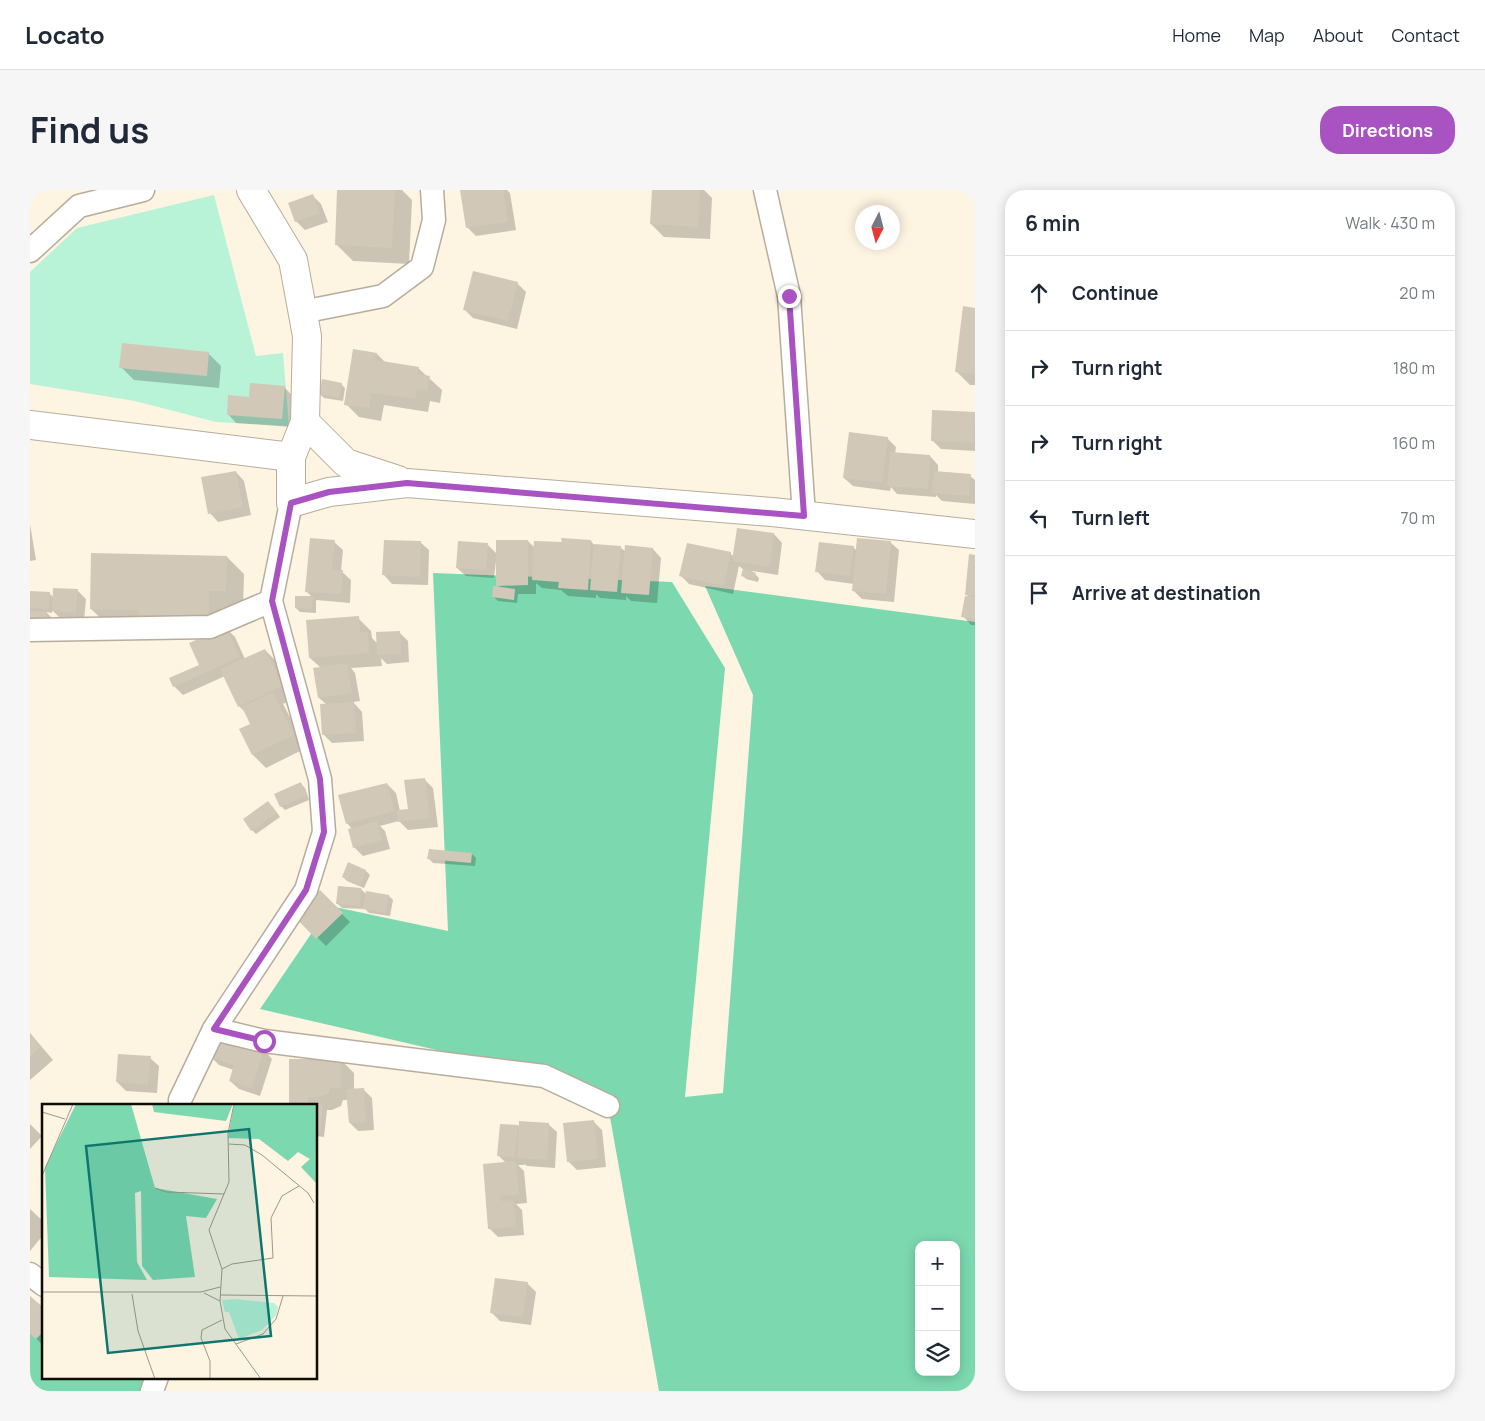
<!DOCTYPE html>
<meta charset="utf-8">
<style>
body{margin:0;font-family:Manrope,sans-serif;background:#f6f6f7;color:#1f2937}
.controls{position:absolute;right:15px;bottom:15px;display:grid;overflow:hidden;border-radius:10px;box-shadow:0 2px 12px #0003}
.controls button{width:45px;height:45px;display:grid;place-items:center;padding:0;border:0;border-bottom:1px solid #e0e1e3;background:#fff;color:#1f2937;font:25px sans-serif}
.compass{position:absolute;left:825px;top:15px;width:45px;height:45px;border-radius:50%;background:#fff;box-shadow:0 2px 12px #0003;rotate:186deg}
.stop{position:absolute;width:15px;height:15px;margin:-11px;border:4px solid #a853c1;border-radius:50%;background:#fff}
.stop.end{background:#a853c1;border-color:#fff;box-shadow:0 1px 5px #0008}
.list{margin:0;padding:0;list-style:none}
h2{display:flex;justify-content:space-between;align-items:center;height:65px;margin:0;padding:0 20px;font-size:21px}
h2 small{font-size:16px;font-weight:400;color:#747a83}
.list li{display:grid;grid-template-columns:32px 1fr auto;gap:15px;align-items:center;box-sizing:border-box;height:75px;padding:0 20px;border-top:1px solid #e0e1e3}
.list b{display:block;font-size:19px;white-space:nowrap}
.list em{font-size:16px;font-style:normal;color:#747a83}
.icon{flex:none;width:28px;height:28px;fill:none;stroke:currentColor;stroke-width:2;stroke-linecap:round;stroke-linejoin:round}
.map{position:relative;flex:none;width:945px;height:1201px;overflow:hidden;border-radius:20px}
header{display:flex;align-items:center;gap:30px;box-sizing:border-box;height:70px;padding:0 25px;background:#fff;border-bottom:1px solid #e0e1e3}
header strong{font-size:24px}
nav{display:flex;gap:28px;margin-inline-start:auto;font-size:18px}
.intro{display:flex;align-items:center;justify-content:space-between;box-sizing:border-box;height:120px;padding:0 30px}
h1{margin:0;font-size:35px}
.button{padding:12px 22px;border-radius:20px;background:#a853c1;color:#fff;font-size:18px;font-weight:700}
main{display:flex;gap:30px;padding:0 30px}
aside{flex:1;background:#fff;border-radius:20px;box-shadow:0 2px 12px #0003}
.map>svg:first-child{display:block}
</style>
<header>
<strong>Locato</strong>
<nav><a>Home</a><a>Map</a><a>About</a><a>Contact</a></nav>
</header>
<div class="intro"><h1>Find us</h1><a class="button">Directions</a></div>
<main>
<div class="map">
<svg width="945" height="1201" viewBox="0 0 945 1201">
<rect width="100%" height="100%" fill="#fef4e2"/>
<path fill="#b8f3d7" d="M 184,5 L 226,166 L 253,163 L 259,236 L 186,232 L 105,211 L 0,194 L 0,82 L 47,38 Z"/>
<path fill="#7cd8af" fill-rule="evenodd" d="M 403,383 L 642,392 L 695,478 L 655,907 L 693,903 L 723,505 L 675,396 L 945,432 L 945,1201 L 629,1201 L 578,916 L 514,885 L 230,819 L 300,716 L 418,741 ZM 889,1055 L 926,1055 L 926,1182 L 889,1182 Z
M 0,1140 L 14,1142 L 14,1187 L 127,1187 L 122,1201 L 0,1201 Z"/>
<path fill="#0003" d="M 309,0 L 372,0 L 382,10 L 379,74 L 323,71 L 306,54 Z
M 437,0 L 477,0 L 480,3 L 486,40 L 446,46 L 438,38 L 431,1 Z
M 623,0 L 674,0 L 682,8 L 680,49 L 634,47 L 621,34 Z
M 283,6 L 291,14 L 298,32 L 275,40 L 266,31 Z
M 487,93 L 496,102 L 487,139 L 443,128 L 435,120 Z
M 945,119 L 945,195 L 940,195 L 927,182 Z
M 178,163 L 191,176 L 189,198 L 104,190 L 91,177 Z
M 347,164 L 356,173 L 388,178 L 412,200 L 410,213 L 400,211 L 398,222 L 354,215 L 351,231 L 329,227 L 316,214 Z
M 311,194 L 315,198 L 313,211 L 294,208 L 290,204 Z
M 254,197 L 263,206 L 261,237 L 206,233 L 198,224 Z
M 945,224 L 945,261 L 911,259 L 902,250 Z
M 857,248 L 866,257 L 865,264 L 900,266 L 908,275 L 908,283 L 940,286 L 945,290 L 945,288 L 945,314 L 912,311 L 906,305 L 906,307 L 867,304 L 861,297 L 860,301 L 823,296 L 814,288 Z
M 206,282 L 214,291 L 221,325 L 188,332 L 180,323 Z
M 0,334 L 6,370 L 0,371 Z
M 744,344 L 752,353 L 748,385 L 722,381 L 729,388 L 728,392 L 716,389 L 712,385 L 714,380 L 709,376 L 703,404 L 659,394 L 651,386 L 658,354 L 701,364 L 704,367 Z
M 498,351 L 505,358 L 561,351 L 564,355 L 590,357 L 596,362 L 623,359 L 631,368 L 627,413 L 601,411 L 596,406 L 596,410 L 570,408 L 566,404 L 566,408 L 538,406 L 531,400 L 512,398 L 506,393 L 506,404 L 488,404 L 487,413 L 468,411 L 464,407 L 471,398 L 468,395 L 468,371 L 466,371 L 464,388 L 436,386 L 427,378 L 458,355 L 468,365 Z
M 304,352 L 313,360 L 311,381 L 321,390 L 320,413 L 286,410 L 286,423 L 270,422 L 266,418 L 283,408 L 277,402 Z
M 390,352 L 399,360 L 398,395 L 362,394 L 354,385 Z
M 860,352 L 869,360 L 864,412 L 832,409 L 823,400 L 824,394 L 795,390 L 787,381 L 823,357 L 827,361 Z
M 945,366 L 945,435 L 941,435 L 933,426 L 940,408 L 937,405 Z
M 197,367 L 214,384 L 213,418 L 196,417 L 196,438 L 205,447 L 215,469 L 235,460 L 248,473 L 264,509 L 253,514 L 276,558 L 236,578 L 223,565 L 211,540 L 222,535 L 216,523 L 209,516 L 195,486 L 153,505 L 144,496 L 170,476 L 178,446 L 79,436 L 61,419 Z
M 47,400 L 56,409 L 54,431 L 31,429 L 22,420 L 22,423 L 16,422 L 21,427 L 20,440 L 0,439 L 0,402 L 20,404 L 24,408 Z
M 328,428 L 341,441 L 342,448 L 348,454 L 369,442 L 378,451 L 379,472 L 357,474 L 351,468 L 352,476 L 321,478 L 325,483 L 330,511 L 323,512 L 332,522 L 334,551 L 302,553 L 293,544 L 296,514 L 289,508 L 291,478 L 280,468 Z
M 394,589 L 403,598 L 408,637 L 378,640 L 369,631 L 350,636 L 355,641 L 360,659 L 333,666 L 324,657 L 322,639 L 317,633 L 357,594 L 366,603 L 370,621 L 379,620 Z
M 271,594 L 275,598 L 279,610 L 255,620 L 251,616 Z
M 242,616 L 250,627 L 226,644 L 222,640 Z
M 442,664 L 446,668 L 445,676 L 403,673 L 399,669 Z
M 319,674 L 336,681 L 340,685 L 334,698 L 317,691 L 313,687 Z
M 331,699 L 337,705 L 337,703 L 359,706 L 363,710 L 360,726 L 339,723 L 335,719 L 312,718 L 308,714 Z
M 290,702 L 320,732 L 296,756 L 266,726 Z
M 0,843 L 23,870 L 0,890 Z
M 234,860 L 242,869 L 230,906 L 209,899 L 200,891 L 204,880 L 189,875 L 180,866 Z
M 120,868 L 129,876 L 127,903 L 96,901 L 87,892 Z
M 311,870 L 324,883 L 324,900 L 333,899 L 342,908 L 344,940 L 328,941 L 320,933 L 318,910 L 313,910 L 311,916 L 302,920 L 297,920 L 294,947 L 286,946 L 286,915 L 260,915 Z
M 563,931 L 572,940 L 576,977 L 547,980 L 538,971 Z
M 0,934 L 12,946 L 0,959 Z
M 518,934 L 527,942 L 525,978 L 497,976 L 494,974 L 494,975 L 488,975 L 494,981 L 497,1013 L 486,1014 L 492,1020 L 494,1045 L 468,1047 L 459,1038 L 476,973 L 469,966 L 471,935 L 490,936 Z
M 0,1019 L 14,1032 L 14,1044 L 0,1061 Z
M 497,1093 L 506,1102 L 501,1135 L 470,1131 L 461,1122 Z
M 0,1107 L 14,1120 L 14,1156 L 1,1144 L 0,1145 Z"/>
<path fill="#d2c8b7" d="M 307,0 L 365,0 L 362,58 L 305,55 Z
M 430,0 L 473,0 L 478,32 L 436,38 Z
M 622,0 L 670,0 L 668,37 L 620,34 Z
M 283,4 L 290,23 L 265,32 L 258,13 Z
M 443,81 L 488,92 L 478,131 L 433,120 Z
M 933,116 L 945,118 L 945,184 L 925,182 Z
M 92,153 L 179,162 L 177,186 L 89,178 Z
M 323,159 L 347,163 L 346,170 L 389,177 L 388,184 L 400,186 L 397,201 L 387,199 L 386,209 L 341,203 L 339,218 L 314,215 Z
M 292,189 L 312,193 L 309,208 L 289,204 Z
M 220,193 L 255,196 L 252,229 L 197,225 L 198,205 L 219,207 Z
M 902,220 L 945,222 L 944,253 L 901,251 Z
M 819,242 L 858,247 L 852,293 L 813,288 Z
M 860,262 L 900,265 L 898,299 L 857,296 Z
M 206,281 L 213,317 L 178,324 L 171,287 Z
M 904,281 L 941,284 L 939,306 L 902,303 Z
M 707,338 L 744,343 L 740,377 L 702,371 Z
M 280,348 L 305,350 L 302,379 L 313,380 L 311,404 L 275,402 Z
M 531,348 L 561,350 L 558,400 L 528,398 L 529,392 L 502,390 L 504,351 L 532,352 Z
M 827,348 L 861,351 L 856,404 L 822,401 Z
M 354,350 L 391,351 L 390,387 L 352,385 Z
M 466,350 L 498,350 L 498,395 L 466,396 Z
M 428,351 L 458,353 L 456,380 L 426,378 Z
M 789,352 L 824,356 L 820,386 L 785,382 Z
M 657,353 L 701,362 L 694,396 L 649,386 Z
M 564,354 L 591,356 L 587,402 L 560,400 Z
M 595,355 L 623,358 L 619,405 L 591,403 Z
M 61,363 L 197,366 L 196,401 L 179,401 L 179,429 L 108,428 L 108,420 L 60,419 Z
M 939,364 L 945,365 L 945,406 L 935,405 Z
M 713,379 L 726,383 L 724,389 L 711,386 Z
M 463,396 L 485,399 L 484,410 L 462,407 Z
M 23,398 L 48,399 L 46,423 L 22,421 Z
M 0,401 L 20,402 L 19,419 L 0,418 Z
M 265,406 L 283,406 L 282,419 L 265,418 Z
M 935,406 L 945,407 L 945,429 L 931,427 Z
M 0,421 L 17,422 L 17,436 L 0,436 Z
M 329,426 L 330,442 L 338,442 L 339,463 L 279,468 L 276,430 Z
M 196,437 L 210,467 L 143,497 L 139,488 L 169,475 L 159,453 Z
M 370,441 L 371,464 L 347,465 L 346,442 Z
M 235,459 L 252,496 L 208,517 L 190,479 Z
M 317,473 L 322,503 L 288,508 L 283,478 Z
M 243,502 L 264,545 L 222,565 L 209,539 L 220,534 L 212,517 Z
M 324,512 L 326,543 L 292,545 L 290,514 Z
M 395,588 L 400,628 L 368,632 L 367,620 L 378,619 L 374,590 Z
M 271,592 L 276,606 L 250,617 L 244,604 Z
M 357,593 L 365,621 L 316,634 L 308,605 Z
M 238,611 L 247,623 L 221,641 L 213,629 Z
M 347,631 L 352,650 L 323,658 L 318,639 Z
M 399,659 L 442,663 L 441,673 L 397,669 Z
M 318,672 L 336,680 L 330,695 L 312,687 Z
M 308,696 L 331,698 L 330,716 L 306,714 Z
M 290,700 L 313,723 L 286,749 L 264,726 Z
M 336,701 L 359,705 L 356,723 L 333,719 Z
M 0,843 L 11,857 L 0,866 Z
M 186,844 L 234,859 L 222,898 L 199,891 L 204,875 L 179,866 Z
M 88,864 L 121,866 L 118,895 L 86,892 Z
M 259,869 L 311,869 L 311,898 L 300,898 L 299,903 L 288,907 L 278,907 L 278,915 L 259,915 Z
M 334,898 L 336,932 L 319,933 L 316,899 Z
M 286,914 L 293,914 L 290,943 L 286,943 Z
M 564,930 L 568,969 L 537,972 L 533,933 Z
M 489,931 L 519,933 L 517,970 L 487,968 Z
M 470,934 L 488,935 L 485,967 L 467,966 Z
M 486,971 L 489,1005 L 470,1006 L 471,1011 L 484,1010 L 486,1037 L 458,1039 L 453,974 Z
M 465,1088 L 498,1092 L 493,1127 L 460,1123 Z
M 0,1106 L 14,1118 L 14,1141 L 6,1149 L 0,1144 Z"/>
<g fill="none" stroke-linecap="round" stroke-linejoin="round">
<g stroke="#b6ad9c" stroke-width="25">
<path id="minor" d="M 735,0 L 759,106 L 774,325
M 0,61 L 49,16 L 113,0
M 272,122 L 353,106 L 392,77 L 404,30 L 402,0
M 0,440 L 180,437 L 241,411
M 184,839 L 234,851 L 514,886 L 578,916
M 150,915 L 150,910 L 184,839 L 276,700 L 294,642 L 290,589 L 241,411 L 261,313
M 0,1084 L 14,1095
M 122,1201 L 127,1187"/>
</g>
<g stroke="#b6ad9c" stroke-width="30">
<path id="tertiary" d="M 221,0 L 263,70 L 277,146 L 275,232 L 261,267 L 261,313 L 299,302 L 377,293 L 742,322 L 945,344
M 275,232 L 316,273 L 368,290"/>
</g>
<g stroke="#b6ad9c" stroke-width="30">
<path id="secondary" d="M 0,235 L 261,267"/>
</g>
<use href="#minor" stroke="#fff" stroke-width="22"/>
<use href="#tertiary" stroke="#fff" stroke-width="28"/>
<use href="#secondary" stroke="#fff" stroke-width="28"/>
</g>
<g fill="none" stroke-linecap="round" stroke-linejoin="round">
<path stroke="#a853c1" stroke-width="6" d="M 234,851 L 184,839 L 276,700 L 294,642 L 290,589 L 242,411 L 261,313 L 299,302 L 377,293 L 774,326 L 759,106"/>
</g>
<g transform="translate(12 914)">
<rect width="275" height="275" fill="#fef4e2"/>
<path d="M 193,195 L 232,199 L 236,203 L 234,211 L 220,226 L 197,235 L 187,208 L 183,208 L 180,196 Z" fill="#b8f3d7"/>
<path d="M 34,0 L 89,0 L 113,84 L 175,95 L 164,114 L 144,112 L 153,173 L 111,176 L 100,162 L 99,87 L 93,89 L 95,158 L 105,176 L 7,173 L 3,63 ZM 110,0 L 191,0 L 184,17 L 112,8 ZM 192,0 L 275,0 L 275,80 L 259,63 L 268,55 L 256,48 L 246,57 L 217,35 L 186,34 Z" fill="#7cd8af"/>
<path fill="none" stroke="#9e978a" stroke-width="1" d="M 192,0 L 186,29 L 187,78 L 167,126 L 180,165 L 178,197 L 183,225 L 219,275M 0,8 L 23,15M 187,40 L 203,41 L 220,51 L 266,89 L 272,99M 0,72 L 31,0M 113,84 L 124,88 L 182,90M 180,165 L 190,160 L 231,154 L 229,114 L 240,92 L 257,82M 0,188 L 159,188 L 178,183M 162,189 L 178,197M 90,190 L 96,227 L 113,275M 179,191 L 275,192M 194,240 L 221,230 L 234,215 L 241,192M 168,275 L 168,257 L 159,234 L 160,226 L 180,216"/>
<path fill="#0f766e" fill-opacity="0.15" stroke="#0f766e" stroke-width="2.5" d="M 207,25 L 229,232 L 66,249 L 44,42 Z"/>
<rect width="275" height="275" fill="none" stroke="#0f0c07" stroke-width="2.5"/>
</g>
</svg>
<div class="controls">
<button>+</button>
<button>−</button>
<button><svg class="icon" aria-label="layers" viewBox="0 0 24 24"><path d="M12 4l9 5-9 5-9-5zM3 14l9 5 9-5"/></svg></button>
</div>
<svg class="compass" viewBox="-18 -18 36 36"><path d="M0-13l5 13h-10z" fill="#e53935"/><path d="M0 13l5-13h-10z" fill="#747a83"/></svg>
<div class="stop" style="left:234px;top:851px"></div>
<div class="stop end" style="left:759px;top:106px"></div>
</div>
<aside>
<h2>6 min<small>Walk · 430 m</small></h2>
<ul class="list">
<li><svg class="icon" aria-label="ahead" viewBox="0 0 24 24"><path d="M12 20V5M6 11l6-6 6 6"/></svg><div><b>Continue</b></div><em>20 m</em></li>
<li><svg class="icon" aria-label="right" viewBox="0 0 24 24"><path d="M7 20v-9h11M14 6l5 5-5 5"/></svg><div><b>Turn right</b></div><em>180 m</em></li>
<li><svg class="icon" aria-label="right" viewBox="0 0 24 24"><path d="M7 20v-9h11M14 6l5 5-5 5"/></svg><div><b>Turn right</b></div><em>160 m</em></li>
<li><svg class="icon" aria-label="left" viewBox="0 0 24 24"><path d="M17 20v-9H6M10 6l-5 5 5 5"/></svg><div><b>Turn left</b></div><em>70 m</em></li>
<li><svg class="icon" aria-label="arrive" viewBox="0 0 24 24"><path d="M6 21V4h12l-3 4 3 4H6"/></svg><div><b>Arrive at destination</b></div></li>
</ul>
</aside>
</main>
